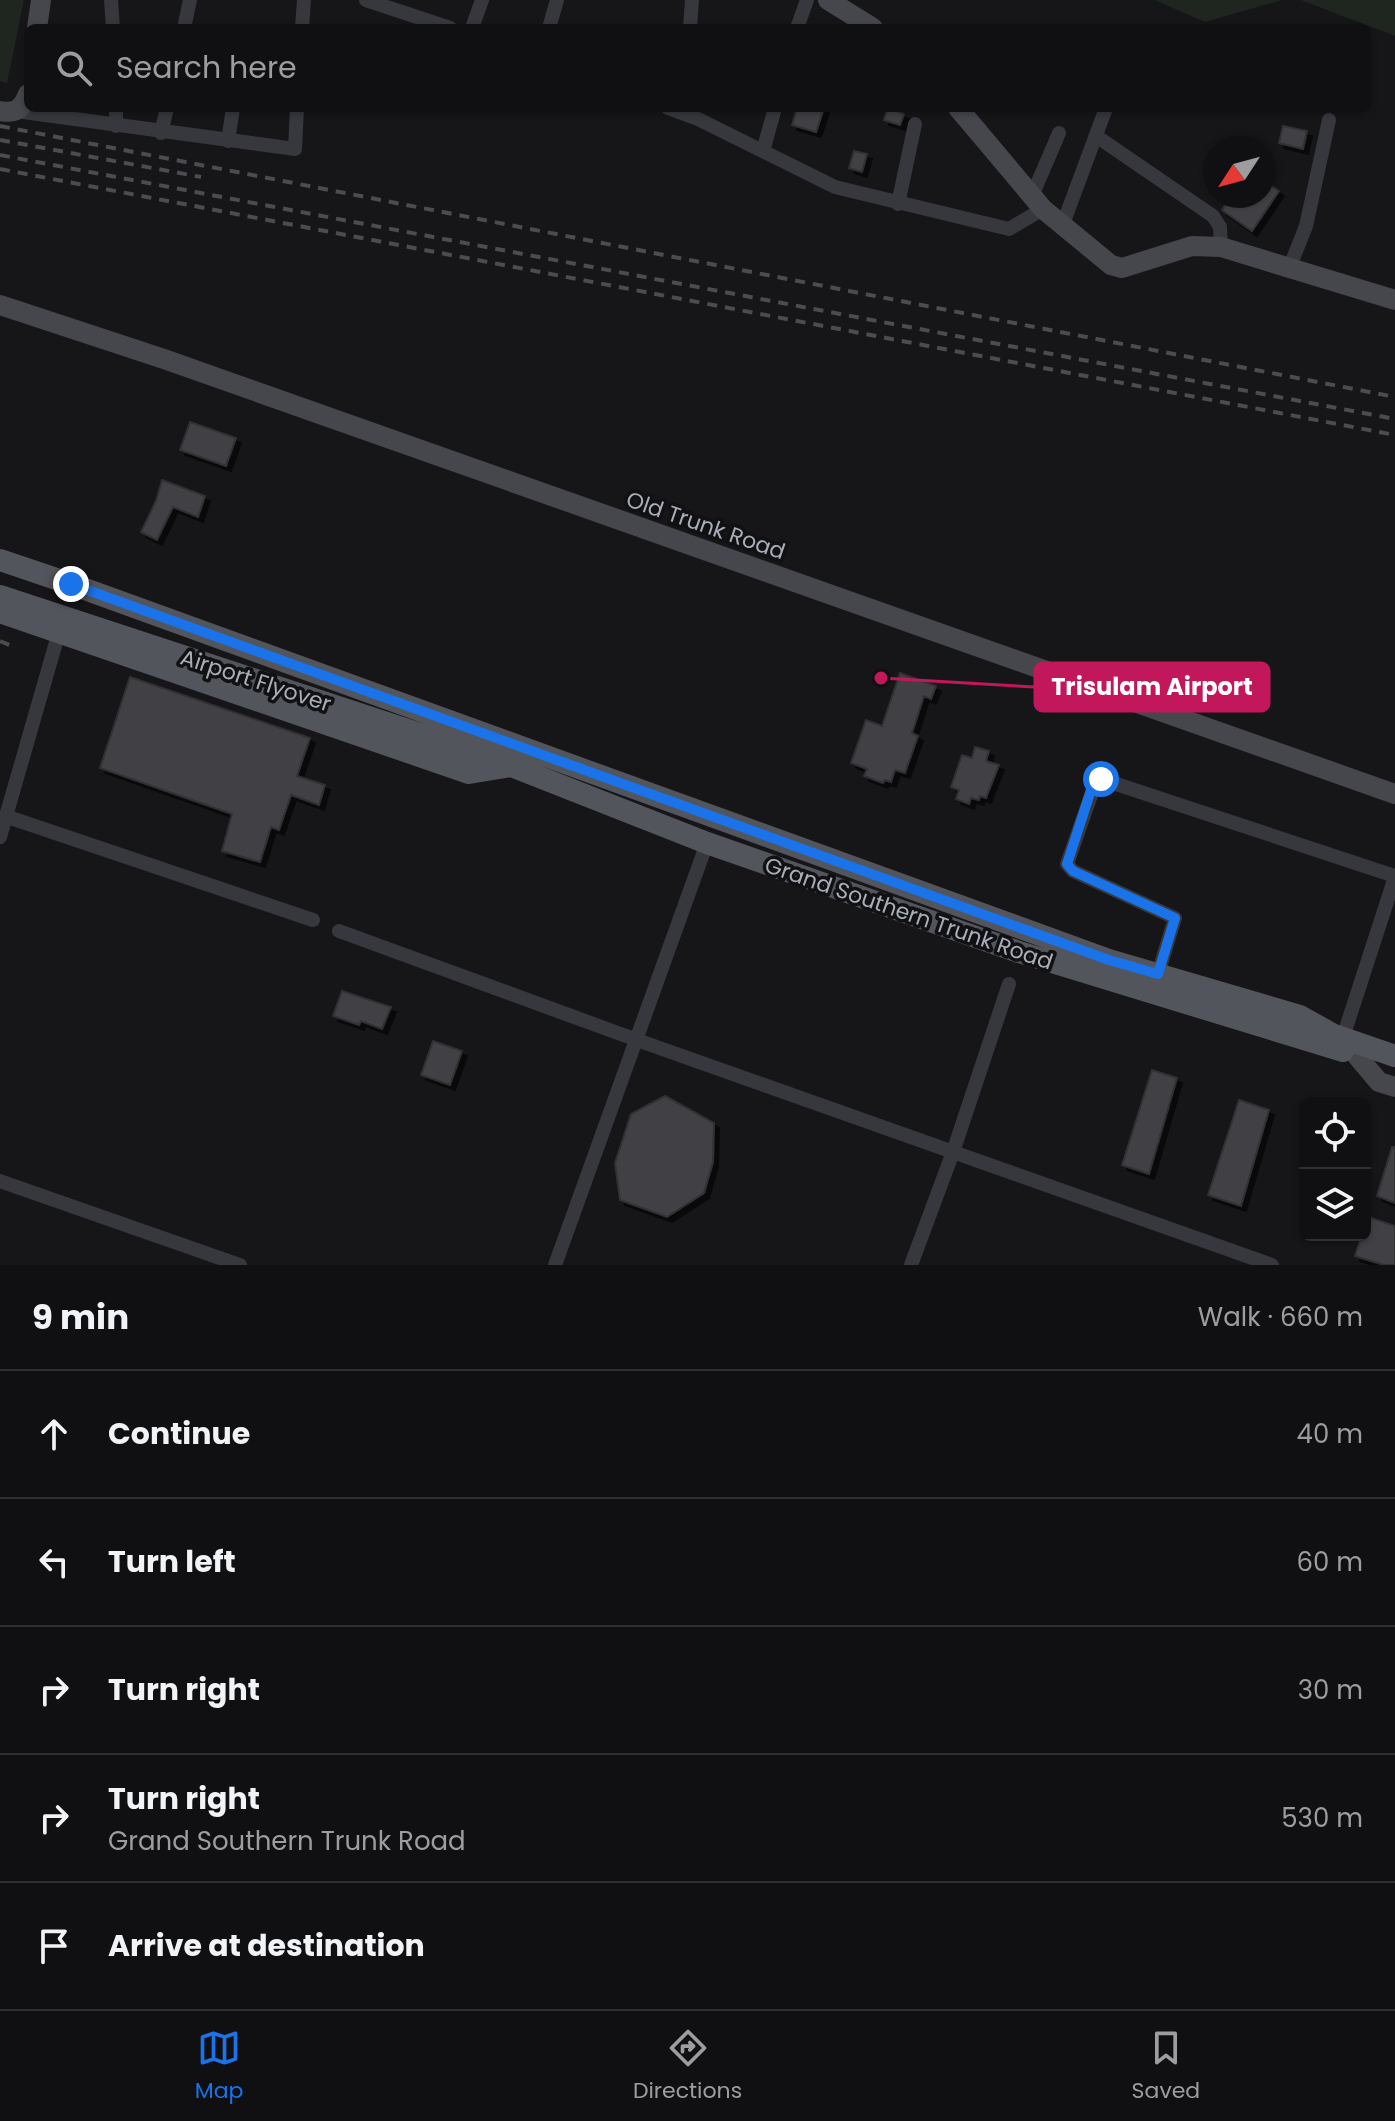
<!DOCTYPE html>
<meta charset="utf-8">
<style>
body{margin:0;font-family:Poppins,sans-serif;background:#1e1e20;color:#f1f3f6}
.controls{position:absolute;right:24px;bottom:24px;display:grid;overflow:hidden;border-radius:12px;box-shadow:0 2px 6px #0004}
.controls button{width:72px;height:72px;display:grid;place-items:center;padding:0;border:0;border-bottom:2px solid #303032;background:#101012;color:#f1f3f6;font:40px sans-serif}
.compass{position:absolute;left:1203px;top:136px;width:72px;height:72px;border-radius:50%;background:#101012;box-shadow:0 2px 6px #0004;rotate:234deg}
.stop{position:absolute;width:24px;height:24px;margin:-18px;border:6px solid #1a73e8;border-radius:50%;background:#fff}
.stop.end{background:#1a73e8;border-color:#fff;box-shadow:0 2px 8px #0008}
.list{margin:0;padding:0;list-style:none}
h2{display:flex;justify-content:space-between;align-items:center;height:104px;margin:0;padding:0 32px;font-size:34px}
h2 small{font-size:26px;font-weight:400;color:#9c9d9f}
.list li{display:grid;grid-template-columns:52px 1fr auto;gap:24px;align-items:center;box-sizing:border-box;height:128px;padding:0 32px;border-top:2px solid #303032}
.list b{display:block;font-size:30px;white-space:nowrap}
.list p{margin:0;font-size:26px;white-space:nowrap;color:#9c9d9f}
.list em{font-size:26px;font-style:normal;color:#9c9d9f}
.icon{flex:none;width:44px;height:44px;fill:none;stroke:currentColor;stroke-width:2;stroke-linecap:round;stroke-linejoin:round}
.map{position:relative;flex:none;width:1395px;height:1265px;overflow:hidden}
.search{position:absolute;background:#101012;box-shadow:0 2px 6px #0004;left:24px;right:24px;top:24px;height:88px;display:flex;align-items:center;gap:20px;box-sizing:border-box;padding:0 28px;border-radius:12px;color:#9c9d9f;font-size:30px}
.sheet{height:744px;background:#101012}
nav{display:flex;justify-content:space-around;align-items:center;box-sizing:border-box;height:112px;border-top:2px solid #303032;background:#101012;font-size:22px;color:#9c9d9f}
nav a{display:grid;justify-items:center;gap:4px}
nav .on{color:#1a73e8}
.map>svg:first-child{display:block}
</style>
<div class="map">
<svg width="1395" height="1265" viewBox="0 0 1395 1265">
<defs>
<filter id="shadow"><feDropShadow dx="5" dy="5" stdDeviation="0" flood-color="#0009"/></filter>
</defs>
<rect width="100%" height="100%" fill="#161618"/>
<path fill="#1e261f" d="M 0,0 L 24,0 L 7,83 L 0,81 Z
M 1155,0 L 1282,0 L 1205,22 Z
M 1301,0 L 1395,0 L 1395,36 Z"/>
<path fill="#404145" stroke="#303034" stroke-width="2" filter="url(#shadow)" d="M 797,108 L 824,108 L 816,132 L 792,125 Z
M 888,108 L 904,114 L 900,125 L 884,120 Z
M 1283,126 L 1307,131 L 1303,149 L 1279,143 Z
M 854,151 L 867,154 L 862,172 L 849,168 Z
M 1263,181 L 1279,191 L 1252,231 L 1222,210 L 1231,196 L 1263,196 Z
M 190,422 L 236,438 L 226,466 L 180,450 Z
M 162,480 L 205,496 L 198,517 L 173,507 L 157,540 L 141,532 L 156,501 Z
M 900,673 L 936,686 L 931,699 L 924,696 L 912,733 L 918,736 L 905,773 L 895,770 L 891,782 L 885,780 L 883,783 L 864,776 L 867,769 L 851,763 L 866,720 L 882,726 Z
M 130,677 L 310,738 L 297,776 L 325,785 L 319,805 L 291,795 L 279,830 L 271,827 L 260,862 L 222,851 L 232,814 L 100,768 Z
M 975,747 L 989,751 L 986,761 L 999,765 L 986,798 L 980,796 L 979,800 L 971,798 L 969,804 L 956,799 L 959,790 L 951,787 L 962,755 L 972,758 Z
M 342,991 L 391,1007 L 382,1029 L 361,1021 L 359,1025 L 333,1016 Z
M 433,1041 L 462,1051 L 450,1085 L 421,1075 Z
M 1152,1070 L 1177,1078 L 1149,1174 L 1122,1165 Z
M 665,1096 L 714,1123 L 713,1162 L 704,1193 L 667,1217 L 620,1200 L 615,1163 L 631,1114 Z
M 1239,1100 L 1269,1110 L 1241,1206 L 1208,1195 Z
M 1392,1147 L 1395,1147 L 1395,1203 L 1377,1196 Z
M 1368,1217 L 1395,1226 L 1395,1265 L 1384,1265 L 1355,1256 L 1362,1235 L 1365,1235 Z"/>
<g fill="none" stroke-linecap="round" stroke-linejoin="round">
<path stroke="#37383d" stroke-width="14" d="M 111,0 L 113,28
M 366,0 L 450,28
M 184,28 L 190,0
M 302,28 L 304,0
M 472,28 L 482,0
M 549,28 L 557,0
M 690,28 L 692,0
M 797,28 L 807,0
M 116,108 L 116,126
M 668,108 L 698,119 L 835,187 L 1009,229 L 1043,209
M 16,111 L 295,149 L 297,108
M 161,133 L 167,108
M 1096,136 L 1213,216 L 1220,227 L 1221,247
M 228,141 L 233,108
M 763,151 L 775,108
M 1032,196 L 1059,133
M 898,204 L 915,124
M 1063,224 L 1106,108
M 1289,269 L 1306,226 L 1329,120
M 8,817 L 313,920
M 0,837 L 59,632
M 339,931 L 637,1040 L 1272,1265
M 1158,974 L 1175,918 L 1073,871 L 1067,864 L 1096,781 L 1101,779 L 1395,876
M 1346,1028 L 1395,877
M 0,1181 L 240,1265
M 555,1265 L 707,843
M 911,1265 L 953,1152 L 1009,984"/>
<path stroke="#45474d" stroke-width="20" d="M 828,0 L 873,28
M 37,28 L 41,0
M 958,108 L 1043,209 L 1111,265 L 1122,268 L 1192,246 L 1221,247 L 1395,300
M 0,111 C 16,114 22,109 28,94
M 0,305 L 164,359 L 1395,794
M 1357,1056 L 1379,1082 L 1395,1087"/>
<path stroke="#53555c" stroke-width="22" d="M 0,560 L 71,584 L 1109,960 L 1300,1016 L 1334,1035 L 1395,1056
M 0,596 L 478,753 L 707,843 L 1019,952 L 1343,1051
M 0,612 L 469,773 L 511,766"/>
<path stroke="#4a4c52" stroke-width="4" stroke-dasharray="10 8" stroke-linecap="butt" d="M 0,126 L 1395,397
M 0,140 L 201,177
M 0,155 L 1395,419
M 0,169 L 1395,435
M 0,641 L 12,646"/>
</g>
<g fill="none" stroke-linecap="round" stroke-linejoin="round">
<path stroke="#1a73e8" stroke-width="10" d="M 71,584 L 1109,960 L 1158,974 L 1175,918 L 1073,871 L 1067,864 L 1093,784 L 1101,779"/>
</g>
<g text-anchor="middle" stroke-width="7" stroke-linejoin="round" paint-order="stroke">
<g font-size="22" fill="#a8adb8" stroke="#111113">
<text transform="translate(706 525) rotate(19)" y="8">Old Trunk Road</text>
<text transform="translate(256 680) rotate(18)" y="8">Airport Flyover</text>
<text transform="translate(909 913) rotate(19)" y="8">Grand Southern Trunk Road</text>
</g>
</g>
<path fill="none" stroke="#c2185b" stroke-width="3" d="M881 678L1035 687"/>
<circle fill="#c2185b" stroke="#111113" stroke-width="3" cx="881" cy="678" r="8"/>
<rect fill="#c2185b" stroke="#c2185b" stroke-width="3" x="1035" y="663" width="234" height="48" rx="8"/>
<g font-size="24" text-anchor="middle" font-weight="bold" fill="#fff">
<text x="1152" y="695">Trisulam Airport</text>
</g>
</svg>
<div class="controls">
<button><svg class="icon" aria-label="locate" viewBox="0 0 24 24"><circle cx="12" cy="12" r="6"/><path d="M12 2v4M12 18v4M2 12h4M18 12h4"/></svg></button>
<button><svg class="icon" aria-label="layers" viewBox="0 0 24 24"><path d="M12 4l9 5-9 5-9-5zM3 14l9 5 9-5"/></svg></button>
</div>
<svg class="compass" viewBox="-18 -18 36 36"><path d="M0-13l5 13h-10z" fill="#e53935"/><path d="M0 13l5-13h-10z" fill="#9c9d9f"/></svg>
<div class="stop" style="left:1101px;top:779px"></div>
<div class="stop end" style="left:71px;top:584px"></div>
<div class="search"><svg class="icon" aria-label="search" viewBox="0 0 24 24"><circle cx="10" cy="10" r="6"/><path d="M15 15l6 6"/></svg>Search here</div>
</div>
<section class="sheet">
<h2>9 min<small>Walk · 660 m</small></h2>
<ul class="list">
<li><svg class="icon" aria-label="ahead" viewBox="0 0 24 24"><path d="M12 20V5M6 11l6-6 6 6"/></svg><div><b>Continue</b></div><em>40 m</em></li>
<li><svg class="icon" aria-label="left" viewBox="0 0 24 24"><path d="M17 20v-9H6M10 6l-5 5 5 5"/></svg><div><b>Turn left</b></div><em>60 m</em></li>
<li><svg class="icon" aria-label="right" viewBox="0 0 24 24"><path d="M7 20v-9h11M14 6l5 5-5 5"/></svg><div><b>Turn right</b></div><em>30 m</em></li>
<li><svg class="icon" aria-label="right" viewBox="0 0 24 24"><path d="M7 20v-9h11M14 6l5 5-5 5"/></svg><div><b>Turn right</b><p>Grand Southern Trunk Road</p></div><em>530 m</em></li>
<li><svg class="icon" aria-label="arrive" viewBox="0 0 24 24"><path d="M6 21V4h12l-3 4 3 4H6"/></svg><div><b>Arrive at destination</b></div></li>
</ul>
</section>
<nav>
<a class="on"><svg class="icon" aria-label="map" viewBox="0 0 24 24"><path d="M3 6l6-2 6 2 6-2v14l-6 2-6-2-6 2zM9 4v14M15 6v14"/></svg>Map</a>
<a><svg class="icon" aria-label="directions" viewBox="0 0 24 24"><path d="M12 3l9 9-9 9-9-9zM9 14v-3h6M13 9l2 2-2 2"/></svg>Directions</a>
<a><svg class="icon" aria-label="saved" viewBox="0 0 24 24"><path d="M7 4h10v16l-5-4-5 4z"/></svg>Saved</a>
</nav>
